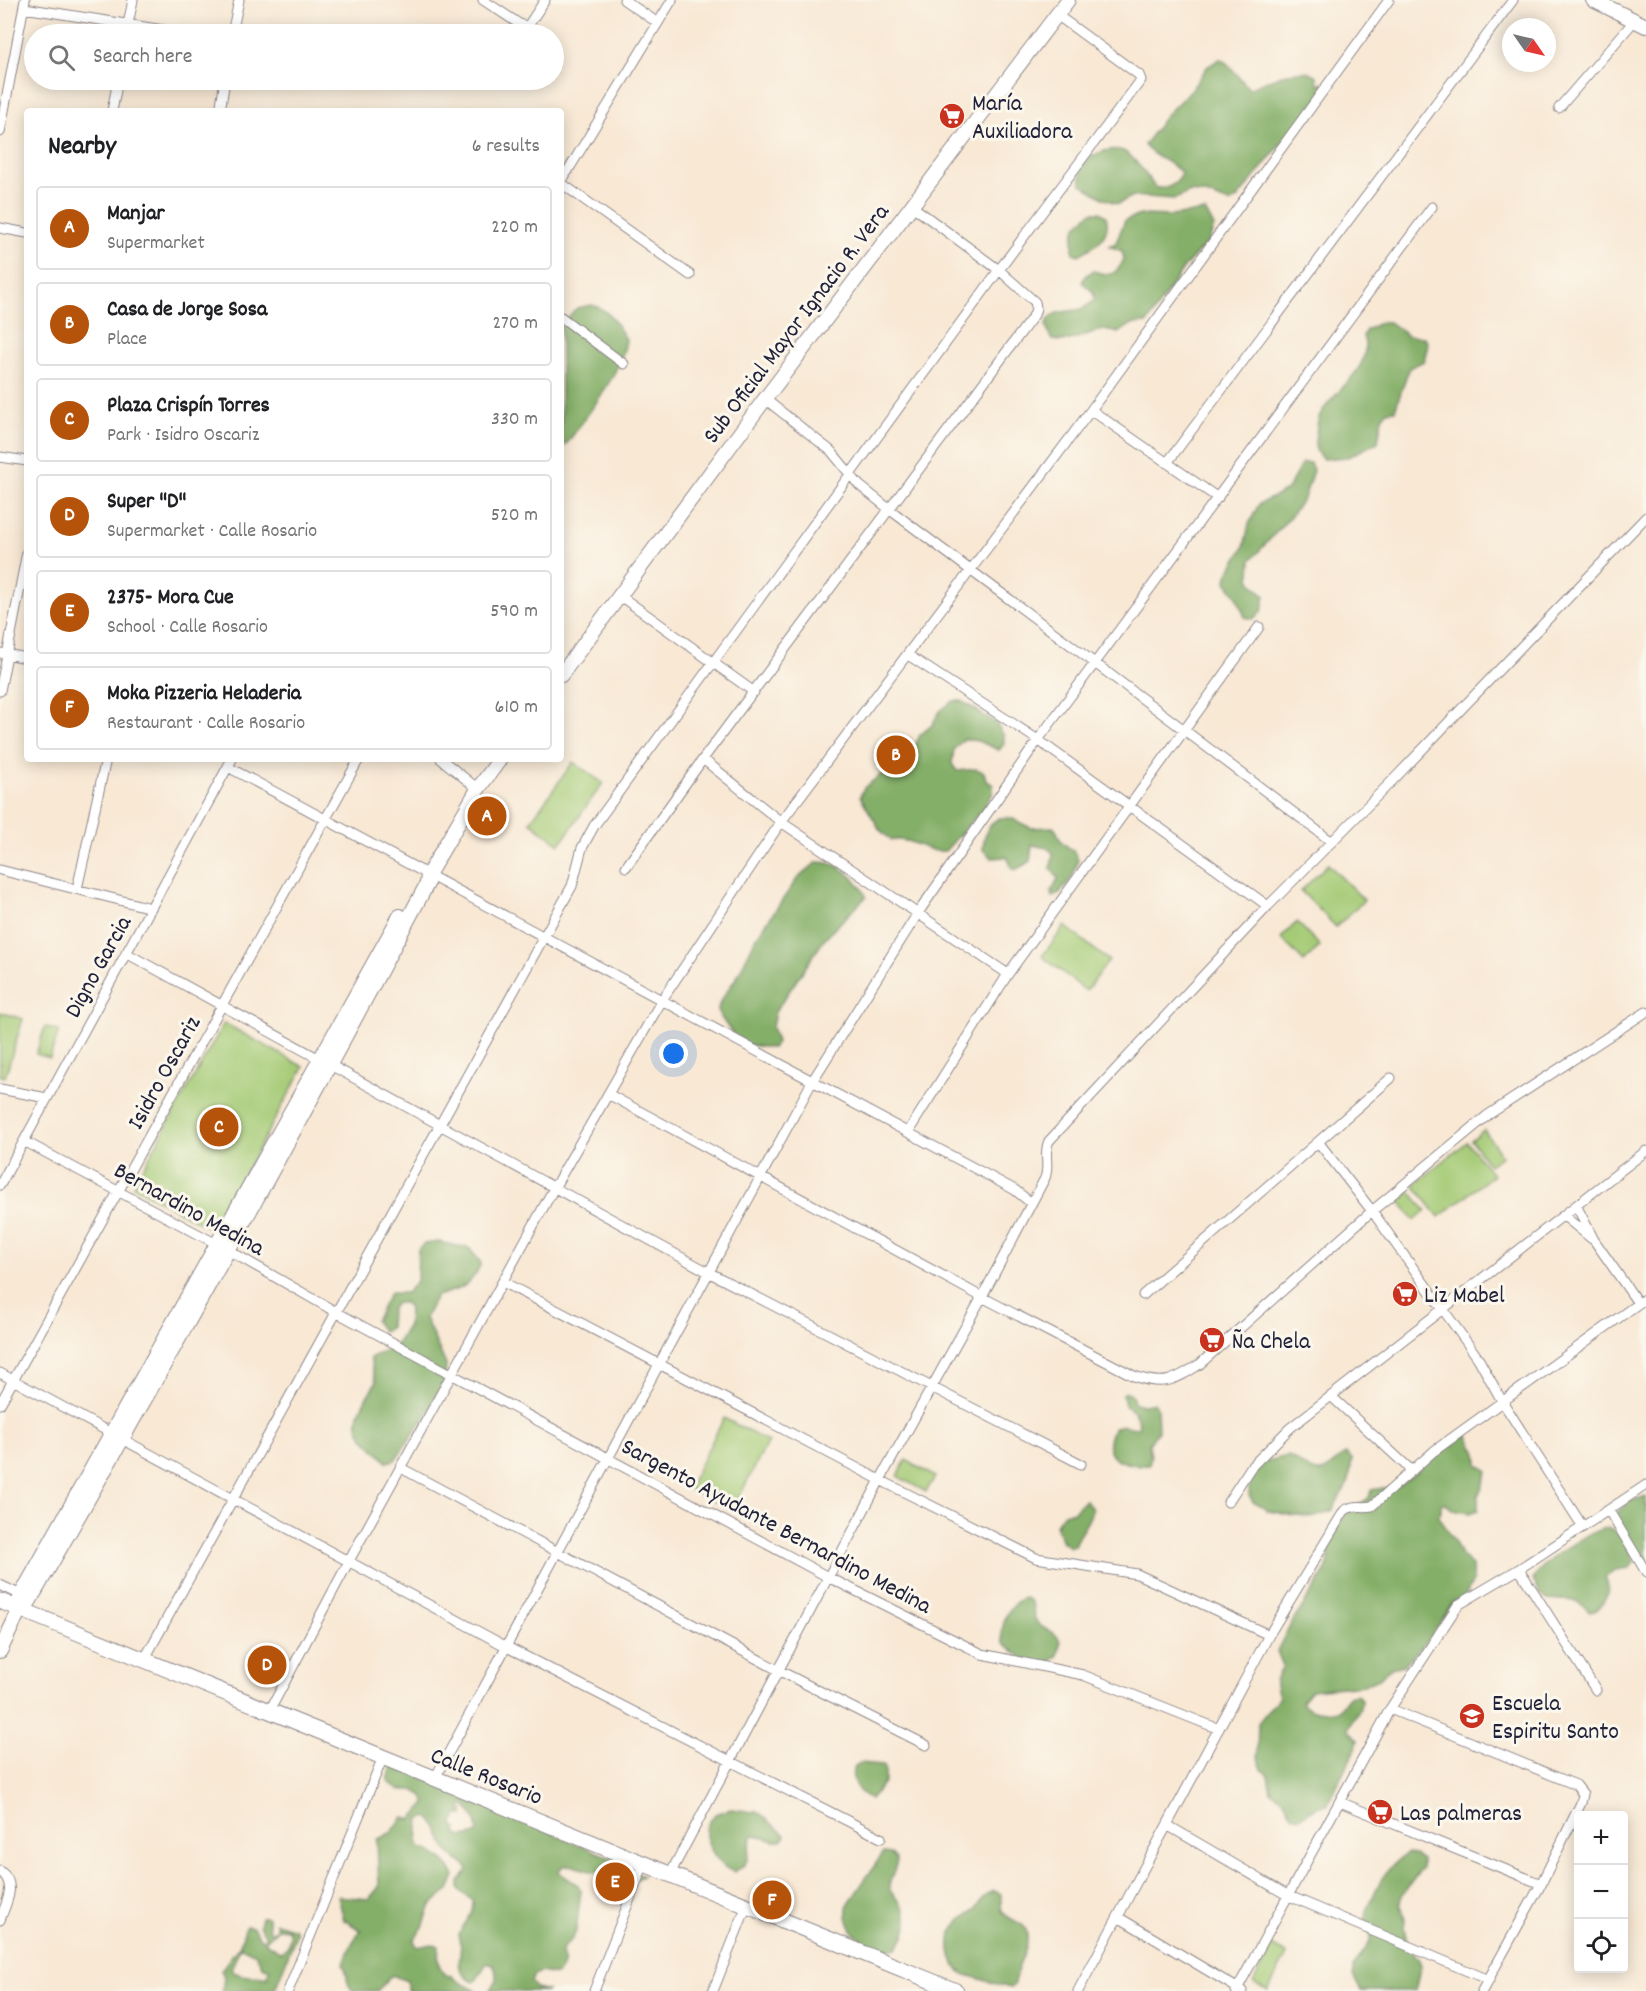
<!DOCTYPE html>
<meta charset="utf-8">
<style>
body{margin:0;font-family:Dekko,sans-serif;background:#f2f2f2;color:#202124}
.controls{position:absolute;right:18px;bottom:18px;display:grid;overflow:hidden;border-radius:6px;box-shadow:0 3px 15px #0003}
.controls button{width:54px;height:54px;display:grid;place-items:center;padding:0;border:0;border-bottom:2px solid #e0e0e0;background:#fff;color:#202124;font:30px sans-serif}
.compass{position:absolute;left:1502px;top:18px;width:54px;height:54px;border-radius:50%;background:#fff;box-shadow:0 3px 15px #0003;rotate:124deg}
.you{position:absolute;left:674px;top:1054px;width:21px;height:21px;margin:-15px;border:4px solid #fff;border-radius:50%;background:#1a73e8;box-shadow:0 0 0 9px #1a73e833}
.badge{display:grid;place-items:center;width:39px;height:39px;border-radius:50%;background:#b45309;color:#fff;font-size:20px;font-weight:700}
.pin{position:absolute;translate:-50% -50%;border:3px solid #fff;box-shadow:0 2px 6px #0006}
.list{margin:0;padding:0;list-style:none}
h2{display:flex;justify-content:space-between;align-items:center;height:78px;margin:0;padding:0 24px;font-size:26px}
h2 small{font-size:20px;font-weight:400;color:#757577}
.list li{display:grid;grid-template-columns:39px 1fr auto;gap:18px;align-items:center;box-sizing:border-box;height:84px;margin:0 12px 12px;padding:0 12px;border:2px solid #e0e0e0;border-radius:6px}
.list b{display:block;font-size:22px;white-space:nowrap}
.list p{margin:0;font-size:20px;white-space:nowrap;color:#757577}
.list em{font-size:20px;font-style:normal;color:#757577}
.icon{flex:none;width:33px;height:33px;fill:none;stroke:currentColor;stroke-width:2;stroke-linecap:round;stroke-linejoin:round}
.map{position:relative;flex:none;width:1646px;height:1991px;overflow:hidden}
.search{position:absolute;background:#fff;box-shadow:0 3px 15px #0003;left:24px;top:24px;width:540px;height:66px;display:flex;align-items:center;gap:15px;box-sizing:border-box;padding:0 21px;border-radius:33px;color:#757577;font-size:22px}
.panel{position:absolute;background:#fff;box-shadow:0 3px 15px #0003;left:24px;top:108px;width:540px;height:654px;border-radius:6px}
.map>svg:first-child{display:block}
</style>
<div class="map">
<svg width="1646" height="1991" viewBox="0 0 1646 1991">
<rect width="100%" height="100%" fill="#fbf7ec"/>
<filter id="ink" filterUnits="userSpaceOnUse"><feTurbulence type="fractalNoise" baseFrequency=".0167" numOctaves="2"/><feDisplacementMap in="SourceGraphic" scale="12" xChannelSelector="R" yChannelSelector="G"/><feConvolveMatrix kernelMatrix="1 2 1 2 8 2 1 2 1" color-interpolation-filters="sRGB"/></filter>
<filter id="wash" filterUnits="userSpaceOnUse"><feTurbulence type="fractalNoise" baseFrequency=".008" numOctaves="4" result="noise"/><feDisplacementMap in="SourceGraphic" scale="24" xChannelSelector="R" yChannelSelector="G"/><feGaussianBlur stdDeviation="1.35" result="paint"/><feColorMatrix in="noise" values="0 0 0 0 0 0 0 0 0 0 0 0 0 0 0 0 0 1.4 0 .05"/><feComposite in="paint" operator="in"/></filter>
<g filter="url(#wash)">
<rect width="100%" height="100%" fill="#f8e8d4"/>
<path fill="#a5cb76" stroke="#647658" stroke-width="1.5" d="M 573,762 L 603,783 L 560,844 L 530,822 Z
M 1328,864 L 1364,900 L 1336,927 L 1301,891 Z
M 1297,922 L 1320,946 L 1304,962 L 1281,938 Z
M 1065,926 L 1109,961 L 1086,991 L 1042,956 Z
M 0,1012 L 23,1019 L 5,1077 L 0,1076 Z
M 224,1023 L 304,1067 L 213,1230 L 133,1186 Z
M 45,1027 L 59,1031 L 50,1058 L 36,1054 Z
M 1484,1130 L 1502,1156 L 1489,1165 L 1471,1140 Z
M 1467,1142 L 1493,1175 L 1439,1217 L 1414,1185 Z
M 1409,1190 L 1426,1211 L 1414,1220 L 1398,1199 Z
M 724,1418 L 768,1442 L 732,1510 L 688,1488 Z
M 906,1460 L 935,1477 L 926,1492 L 897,1476 Z
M 1271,1946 L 1287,1954 L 1268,1991 L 1253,1983 Z"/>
<path fill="#84af67" stroke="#536851" stroke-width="1.5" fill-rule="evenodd" d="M 1220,59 L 1228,64 L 1249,89 C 1266,81 1301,63 1317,76 L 1318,85 L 1322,82 L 1327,91 L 1320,105 L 1280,145 L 1237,199 L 1229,203 L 1206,194 L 1190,192 L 1175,199 L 1133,196 L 1118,204 L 1103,198 L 1081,184 C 1081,180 1080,173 1081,169 C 1085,156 1110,146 1123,151 C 1136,157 1146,176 1155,187 C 1167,190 1176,185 1182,174 C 1173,161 1154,159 1144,145 L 1167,114 L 1192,89 L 1207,67 Z
M 1205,211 L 1214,226 L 1209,241 L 1185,266 L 1147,323 L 1132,324 L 1118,333 C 1114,332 1108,330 1104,330 C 1085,332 1070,346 1051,339 L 1046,325 C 1053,307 1066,314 1081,309 C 1086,307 1091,303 1095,300 L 1093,292 L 1082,282 L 1086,275 L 1093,271 C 1110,276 1116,277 1124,259 L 1122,251 L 1109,246 L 1116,243 L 1125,220 L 1140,215 L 1172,216 Z
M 1092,212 L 1100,212 L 1106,216 C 1112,237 1095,246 1079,255 L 1073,253 C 1072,231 1074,225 1092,212 Z
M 592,305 C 611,310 616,325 626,339 C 623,371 587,415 568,442 L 561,449 L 561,325 L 577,308 Z
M 1381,322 L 1389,322 L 1408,336 L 1424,337 L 1428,343 L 1424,361 L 1409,368 L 1395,410 L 1387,411 L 1382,418 L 1378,442 L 1348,457 L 1323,459 C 1314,451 1314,445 1316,434 C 1317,428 1317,420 1320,415 C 1333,390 1375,369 1363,336 L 1366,330 Z
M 1302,463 L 1310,463 L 1313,470 L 1305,496 L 1290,517 L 1251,560 L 1250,577 L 1253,584 L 1265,596 L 1262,611 L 1253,619 L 1245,617 L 1236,595 L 1226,582 L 1227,575 L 1244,547 L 1249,524 L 1259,504 L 1287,490 Z
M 953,701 L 962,701 L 996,723 L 1004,736 L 1004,744 L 999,750 L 978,741 L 964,739 L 954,749 L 952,764 L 957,771 L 976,769 L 984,772 L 986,780 L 993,785 L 993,793 L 983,809 L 945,851 C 928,854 912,837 891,840 L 880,830 L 860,796 L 864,788 L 914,748 L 920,735 L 932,725 L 940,711 Z
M 999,818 L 1011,818 L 1031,828 L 1053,827 L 1056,830 L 1061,841 L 1074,852 L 1078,860 C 1075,873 1066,892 1052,897 L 1051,893 L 1058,878 L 1051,869 L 1053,853 L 1047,848 L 1032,845 L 1030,862 L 1015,870 L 1012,868 L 1007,857 L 992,858 L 983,850 C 984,835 986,826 999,818 Z
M 817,862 C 822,862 827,862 832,864 C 844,867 862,885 866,897 L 826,937 L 775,1012 L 772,1027 L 777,1042 L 772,1048 L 748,1045 L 734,1036 L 720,1016 L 718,1009 L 720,1002 L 738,975 L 756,938 L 797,879 Z
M 438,1242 L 469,1248 L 481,1263 C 471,1288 459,1290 436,1296 L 425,1318 L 446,1365 L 445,1379 L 425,1417 L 395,1460 L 387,1462 C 351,1427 349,1425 376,1382 L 370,1358 L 396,1345 L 408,1325 L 409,1309 L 405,1303 L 396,1303 L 391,1310 L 390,1327 L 383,1332 L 375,1321 L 390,1293 L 406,1293 L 417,1281 L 418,1249 L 424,1244 Z
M 1126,1392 L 1130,1393 L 1135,1403 L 1143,1405 L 1155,1403 L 1157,1407 L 1158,1431 L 1149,1444 L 1151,1457 L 1149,1465 C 1136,1465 1117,1464 1109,1452 C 1108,1445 1109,1429 1118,1426 C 1124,1424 1131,1429 1138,1427 L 1139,1423 L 1134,1412 L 1125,1406 L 1123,1394 Z
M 1467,1434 L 1477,1453 L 1478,1464 L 1488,1471 L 1478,1497 L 1478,1510 L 1469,1513 L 1453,1510 L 1444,1502 L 1441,1505 L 1441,1511 L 1438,1517 L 1454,1540 L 1461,1555 L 1472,1566 L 1473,1581 L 1466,1595 L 1453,1602 L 1431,1637 L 1404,1665 L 1390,1668 L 1378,1679 L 1364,1685 L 1311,1690 L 1301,1702 C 1312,1713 1324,1713 1339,1710 L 1349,1696 L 1357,1694 L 1361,1700 L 1360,1708 L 1348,1729 L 1358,1740 L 1356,1748 L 1327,1805 L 1319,1806 L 1298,1818 L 1292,1815 L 1284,1800 L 1271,1791 L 1268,1775 L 1262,1769 L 1257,1755 L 1258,1723 L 1279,1697 L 1275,1681 L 1283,1666 L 1277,1651 L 1288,1629 L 1325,1572 L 1328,1565 L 1328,1549 L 1338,1526 L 1347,1512 L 1369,1498 L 1371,1490 L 1398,1486 Z
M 1346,1454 L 1352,1459 L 1349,1481 L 1332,1511 L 1315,1517 L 1294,1516 L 1269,1511 L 1253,1502 L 1249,1495 L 1249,1488 L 1256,1466 L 1263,1462 L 1288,1456 C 1301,1461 1313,1479 1328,1469 C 1335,1464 1337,1457 1346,1454 Z
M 1646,1496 L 1646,1561 L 1627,1541 L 1634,1562 L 1630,1568 L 1615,1570 L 1605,1578 C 1612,1590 1605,1600 1597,1610 L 1589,1611 L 1577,1601 L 1546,1599 L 1540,1594 L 1533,1580 C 1536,1576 1538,1571 1542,1568 C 1550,1557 1594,1528 1608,1528 C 1615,1528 1619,1534 1624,1538 L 1617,1513 L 1628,1502 Z
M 1085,1500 L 1092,1509 C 1090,1524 1078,1532 1074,1546 L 1070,1547 L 1061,1540 L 1056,1524 L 1063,1514 L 1074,1511 Z
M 1025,1598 C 1038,1603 1030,1613 1037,1622 C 1042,1630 1052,1630 1057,1636 C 1062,1640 1059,1649 1058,1655 L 1045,1666 L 1030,1663 L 1003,1643 C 1000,1627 1007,1603 1025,1598 Z
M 860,1763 L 883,1765 L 885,1768 L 885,1781 L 871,1799 C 858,1794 849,1780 854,1767 Z
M 392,1765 L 618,1861 L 643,1876 L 632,1881 L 627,1877 L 606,1869 L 593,1872 L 570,1865 L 563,1866 L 558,1872 L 578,1885 L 581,1891 L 576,1931 L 573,1938 L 562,1949 C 563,1960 566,1967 556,1975 L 541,1972 L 534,1975 L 531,1982 L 536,1988 L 548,1991 L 490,1991 C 496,1983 498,1976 494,1966 L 487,1963 C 481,1970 480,1977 474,1982 C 448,1970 466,1953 459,1935 C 464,1921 473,1919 473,1901 L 459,1890 L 459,1882 L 468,1870 L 465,1864 C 438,1854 444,1828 428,1817 L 420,1819 L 418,1842 L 421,1849 C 434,1849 449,1865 455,1876 L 449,1890 L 431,1905 L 423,1927 L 414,1940 L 417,1947 L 432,1944 L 439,1946 C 438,1958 437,1966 445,1975 L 452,1976 C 460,1985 468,1984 476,1991 L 407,1991 L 407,1981 L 392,1975 L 377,1991 L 353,1991 C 343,1980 350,1974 343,1965 L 352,1943 L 361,1930 L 344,1920 L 338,1896 L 369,1899 L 379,1887 L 377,1840 L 392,1832 L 403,1817 L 411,1820 L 425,1804 L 424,1797 L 414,1790 L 399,1790 L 388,1781 ZM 461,1806 L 465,1806 C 473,1812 477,1821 478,1832 L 476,1834 L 462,1837 L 456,1833 L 457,1829 L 452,1824 L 458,1814 L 464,1815 L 464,1811 L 461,1809 Z
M 731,1809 L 754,1812 L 756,1810 L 785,1835 L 782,1841 C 770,1843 764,1835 753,1835 C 744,1853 756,1860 734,1872 C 721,1868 704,1845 706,1830 C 707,1824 711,1819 715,1814 Z
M 883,1853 L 891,1854 L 897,1859 C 897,1869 887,1880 890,1890 C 892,1894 896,1898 899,1901 C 912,1918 908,1932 897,1948 C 871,1953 844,1934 847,1906 Z
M 1407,1854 L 1415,1855 L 1422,1860 L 1422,1868 L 1402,1895 L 1401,1904 L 1405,1920 L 1404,1928 L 1408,1946 L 1418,1958 L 1421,1965 L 1415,1991 L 1361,1991 L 1353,1976 L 1353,1968 L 1370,1941 L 1370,1933 L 1364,1919 C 1372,1897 1384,1865 1407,1854 Z
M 993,1891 L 1001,1894 C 1001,1900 1000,1908 1003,1912 C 1010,1922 1026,1921 1027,1934 C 1029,1953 1015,1966 1015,1984 L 1010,1988 L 963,1974 C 948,1963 945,1937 958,1923 C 962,1918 969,1916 974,1911 C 981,1903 983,1895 993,1891 Z
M 265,1916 L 268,1918 L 269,1930 L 272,1932 L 276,1930 L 276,1923 L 295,1929 L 297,1932 L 276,1987 L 273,1991 L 222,1991 L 224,1977 L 221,1970 L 240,1945 L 246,1926 L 253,1927 L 261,1940 L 265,1939 L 265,1934 L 259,1925 L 261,1917 ZM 279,1928 L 288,1929 L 290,1936 L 288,1946 L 281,1952 L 265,1942 ZM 241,1947 L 256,1954 L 262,1966 L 270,1969 L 267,1978 C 254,1974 243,1979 231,1970 L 239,1950 Z"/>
</g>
<g filter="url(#ink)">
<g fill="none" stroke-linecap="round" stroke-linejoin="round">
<g stroke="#8d8588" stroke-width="11">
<path id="street" d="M 483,0 L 521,25 L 528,26 L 545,0
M 624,0 L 658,23
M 24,8 L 189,34
M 126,34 L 133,0
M 232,34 L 239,0
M 1559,108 L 1635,20
M 112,111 L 118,80
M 220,111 L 225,80
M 0,132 L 25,0
M 561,182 L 672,0
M 561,183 L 690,275
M 0,228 L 27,233
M 561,317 L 624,364
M 765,399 L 831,451 L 859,485 L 889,509 C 1036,620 1185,729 1332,842
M 1091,410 L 1218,498
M 0,457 L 27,461
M 1167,463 L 1513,0
M 619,595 L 754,692
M 0,653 L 27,658
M 908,655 L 1038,740 L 1268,906
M 0,691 L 27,552
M 441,759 L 478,789
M 703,759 L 781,822 L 1008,974
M 228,767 L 1015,1190 L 1031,1203
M 626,867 L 703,759 L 1034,315 L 1036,308 L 1035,302 L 999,270 L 912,206
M 0,870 L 151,908
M 77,889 L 106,759
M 126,953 L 710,1273 L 1081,1464
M 0,1089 L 47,1098
M 608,1094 L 982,1297 L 1134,1376 C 1165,1387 1175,1380 1200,1364 L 1372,1211 L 1488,1115 L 1646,1012
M 908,1132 L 1008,974 L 1259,627
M 24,1141 L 228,1250 L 336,1312 L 828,1577 L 982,1654 L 1083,1675 L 1219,1729
M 1319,1143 L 1372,1211 L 1478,1358 L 1502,1401 L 1583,1527
M 0,1185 L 232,759
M 1577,1207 L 1594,1240 L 1638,1303
M 1564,1216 L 1592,1239
M 503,1282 L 880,1480 L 1036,1558 L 1137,1574 L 1269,1635
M 1143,1295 L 1391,1078
M 0,1373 L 507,1647 L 881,1838
M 1331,1396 L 1412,1471
M 0,1404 L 359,759
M 401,1468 L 778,1670 L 926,1745
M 1228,1502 L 1251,1467 L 1290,1428 L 1646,1151
M 1609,1511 L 1646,1572
M 1519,1569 L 1596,1690
M 0,1585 L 21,1595
M 144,1660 L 572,886 L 582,848 L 594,826 L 999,270 L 1141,80 L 1139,75 L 1057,15
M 1390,1709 L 1576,1785 L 1583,1794 L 1581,1803 L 1541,1884 L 1482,1991
M 270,1710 L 349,1561 L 554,1188 L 662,1000 L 781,822 L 1091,410 L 1389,0
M 435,1778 L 813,1080 L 918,913 L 1038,740 L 1432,207
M 1340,1802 L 1541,1884
M 1167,1825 L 1287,1895 L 1489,1980
M 0,1871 C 18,1884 6,1903 0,1920
M 670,1874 L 880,1480 L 982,1297 L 1045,1178 C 1050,1165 1043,1153 1049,1141 L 1268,906 L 1394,779 L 1646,517
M 1118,1917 L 1242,1991
M 288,1991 L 383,1757
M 594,1991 L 644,1863
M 713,1991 L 747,1905
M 1078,1991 L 1269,1635 L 1344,1511 C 1352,1504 1362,1508 1372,1506 L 1434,1451 L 1646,1298
M 1236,1991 L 1390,1709 L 1458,1605 L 1519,1569 L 1646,1485"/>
</g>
<g stroke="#8d8588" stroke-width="16">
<path id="secondary" d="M 1593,0 L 1646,26
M 561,675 L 765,399 L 1068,0
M 20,1609 L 29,1602 C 166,1365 298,1126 427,884 L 428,875 L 478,789 L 500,759
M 0,1651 L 20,1609 L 20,1597 L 400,916"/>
</g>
<g stroke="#8d8588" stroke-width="17">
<path id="primary" d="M 0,1601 L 956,1991"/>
</g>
<use href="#street" stroke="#fff" stroke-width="9"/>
<use href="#secondary" stroke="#fff" stroke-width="14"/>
<use href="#primary" stroke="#fff" stroke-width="15"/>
</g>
</g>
<defs>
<g id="supermarket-disc" transform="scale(1.35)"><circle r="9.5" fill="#c8321e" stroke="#fbf7ec"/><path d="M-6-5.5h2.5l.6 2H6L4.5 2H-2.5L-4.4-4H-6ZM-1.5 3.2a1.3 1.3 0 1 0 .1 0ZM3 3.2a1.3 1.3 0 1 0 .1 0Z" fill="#fff"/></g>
<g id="school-disc" transform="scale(1.35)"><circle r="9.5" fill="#c8321e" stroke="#fbf7ec"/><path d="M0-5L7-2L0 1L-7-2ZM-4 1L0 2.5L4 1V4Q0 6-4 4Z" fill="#fff"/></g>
</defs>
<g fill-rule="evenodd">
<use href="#supermarket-disc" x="952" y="116"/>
<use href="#supermarket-disc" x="1405" y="1294"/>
<use href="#supermarket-disc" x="1212" y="1340"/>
<use href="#school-disc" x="1472" y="1716"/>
<use href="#supermarket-disc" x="1380" y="1812"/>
</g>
<g text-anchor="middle" stroke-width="6" stroke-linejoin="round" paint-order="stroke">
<g font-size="24" fill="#22223b" stroke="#fbf7ec" text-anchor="start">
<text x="972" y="110">María<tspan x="972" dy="28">Auxiliadora</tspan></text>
<text x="1424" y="1302">Liz Mabel</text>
<text x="1232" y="1348">Ña Chela</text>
<text x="1492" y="1710">Escuela<tspan x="1492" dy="28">Espiritu Santo</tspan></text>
<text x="1400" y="1820">Las palmeras</text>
</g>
<g font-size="24" fill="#22223b" stroke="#fbf7ec">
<text transform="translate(795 323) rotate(-53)" y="8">Sub Oficial Mayor Ignacio R. Vera</text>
<text transform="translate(97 966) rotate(-61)" y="8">Digno Garcia</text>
<text transform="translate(163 1072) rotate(-61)" y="8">Isidro Oscariz</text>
<text transform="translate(190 1208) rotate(29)" y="8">Bernardino Medina</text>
<text transform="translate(777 1525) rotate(28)" y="8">Sargento Ayudante Bernardino Medina</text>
<text transform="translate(487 1775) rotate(22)" y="8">Calle Rosario</text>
</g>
</g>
</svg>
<div class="controls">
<button>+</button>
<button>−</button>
<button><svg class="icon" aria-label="locate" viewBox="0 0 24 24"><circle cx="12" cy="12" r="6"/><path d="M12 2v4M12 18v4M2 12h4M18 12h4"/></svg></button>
</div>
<svg class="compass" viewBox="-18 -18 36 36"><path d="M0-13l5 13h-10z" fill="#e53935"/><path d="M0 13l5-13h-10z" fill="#757577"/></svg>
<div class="you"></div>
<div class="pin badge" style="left:487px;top:816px">A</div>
<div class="pin badge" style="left:896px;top:755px">B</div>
<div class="pin badge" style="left:219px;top:1127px">C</div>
<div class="pin badge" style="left:267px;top:1665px">D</div>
<div class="pin badge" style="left:615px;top:1882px">E</div>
<div class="pin badge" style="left:772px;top:1900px">F</div>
<div class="search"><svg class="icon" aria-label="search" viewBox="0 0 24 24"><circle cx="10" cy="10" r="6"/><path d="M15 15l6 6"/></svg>Search here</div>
<section class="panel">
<h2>Nearby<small>6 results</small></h2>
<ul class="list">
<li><span class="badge">A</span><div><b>Manjar</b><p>Supermarket</p></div><em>220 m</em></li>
<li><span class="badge">B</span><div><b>Casa de Jorge Sosa</b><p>Place</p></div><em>270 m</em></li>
<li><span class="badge">C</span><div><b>Plaza Crispín Torres</b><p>Park · Isidro Oscariz</p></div><em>330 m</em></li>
<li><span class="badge">D</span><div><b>Super &quot;D&quot;</b><p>Supermarket · Calle Rosario</p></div><em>520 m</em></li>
<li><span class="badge">E</span><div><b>2375- Mora Cue</b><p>School · Calle Rosario</p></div><em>590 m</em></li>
<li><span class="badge">F</span><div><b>Moka Pizzeria Heladeria</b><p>Restaurant · Calle Rosario</p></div><em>610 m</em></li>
</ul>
</section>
</div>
